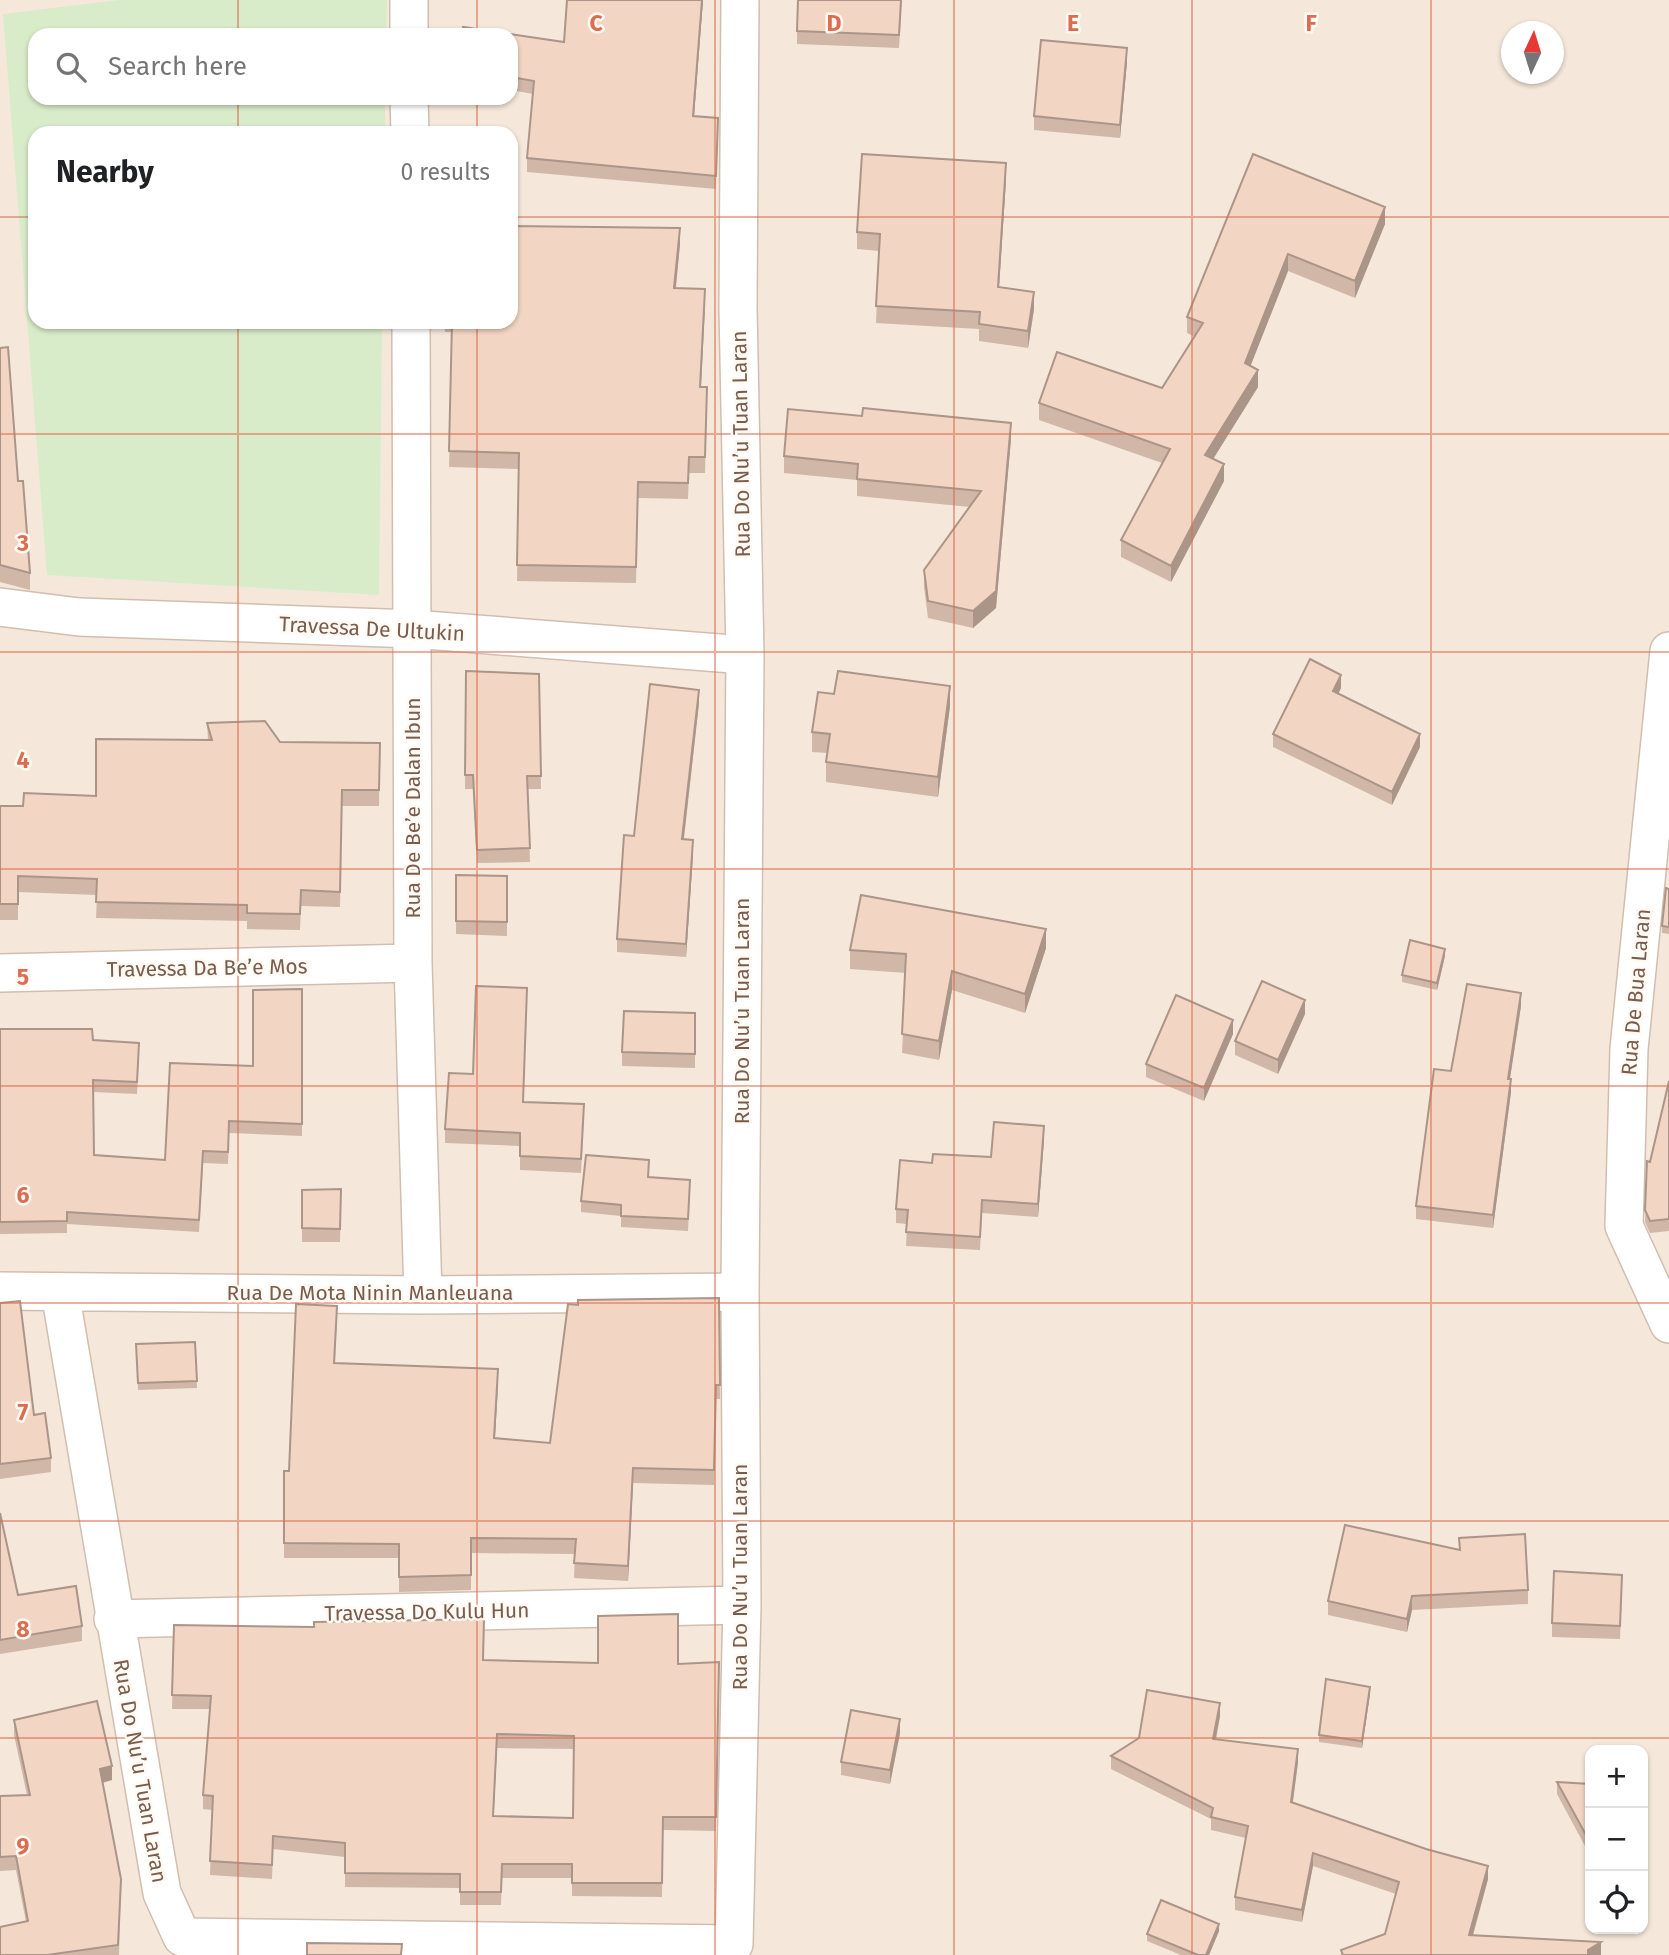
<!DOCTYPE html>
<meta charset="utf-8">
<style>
body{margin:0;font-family:"Fira Sans",sans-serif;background:#f6f6f6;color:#202124}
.controls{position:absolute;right:21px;bottom:21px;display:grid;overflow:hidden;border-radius:14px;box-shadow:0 2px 5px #0004}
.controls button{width:63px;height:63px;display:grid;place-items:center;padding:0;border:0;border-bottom:2px solid #e0e0e0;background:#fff;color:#202124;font:35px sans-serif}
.compass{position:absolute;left:1501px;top:21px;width:63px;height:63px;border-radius:50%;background:#fff;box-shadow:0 2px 5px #0004;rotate:4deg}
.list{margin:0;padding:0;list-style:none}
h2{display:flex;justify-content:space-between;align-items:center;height:91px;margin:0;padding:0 28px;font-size:30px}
h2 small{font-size:23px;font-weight:400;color:#757577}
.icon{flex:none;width:38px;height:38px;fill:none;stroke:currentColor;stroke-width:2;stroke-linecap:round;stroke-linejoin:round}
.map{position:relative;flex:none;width:1669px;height:1955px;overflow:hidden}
.search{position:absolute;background:#fff;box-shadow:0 2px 5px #0004;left:28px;top:28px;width:490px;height:77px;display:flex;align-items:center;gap:18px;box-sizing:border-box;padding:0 24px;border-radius:21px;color:#757577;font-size:26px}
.panel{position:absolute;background:#fff;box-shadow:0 2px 5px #0004;left:28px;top:126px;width:490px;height:203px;border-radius:21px}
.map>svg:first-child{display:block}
</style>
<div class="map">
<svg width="1669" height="1955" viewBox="0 0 1669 1955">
<rect width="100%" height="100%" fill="#fdf6ec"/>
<path fill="#f5e8da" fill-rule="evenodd" d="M 0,0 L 1669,0 L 1669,1955 L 0,1955 ZM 1512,32 L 1554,32 L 1554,74 L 1512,74 ZM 35,35 L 511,35 L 511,98 L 35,98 ZM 35,133 L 511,133 L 511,322 L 35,322 ZM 1590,1750 L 1643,1750 L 1643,1929 L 1590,1929 Z"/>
<path fill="#d8ecc9" d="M 119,0 L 387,0 L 386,35 L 35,35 L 35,98 L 385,98 L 385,133 L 35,133 L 35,322 L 382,322 L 379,595 L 47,575 L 3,14 Z"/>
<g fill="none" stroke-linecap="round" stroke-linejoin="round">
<g stroke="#d1beb0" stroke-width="40">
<path id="minor" d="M 409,0 L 409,35
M 409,98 L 410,133
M 411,322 L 413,963 L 423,1295
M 0,607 L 79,617 L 413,629 L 745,655
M 1669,651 L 1629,1049 L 1624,1226 L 1669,1324
M 0,973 L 413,963
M 0,1291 L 423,1295 L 740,1292
M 60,1292 L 162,1893 L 182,1937 L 734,1944 L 742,1605 L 740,1292 L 745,655 L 738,308 L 740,0
M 113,1619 L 742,1605"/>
</g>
<use href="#minor" stroke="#fff" stroke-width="37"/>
</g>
<path fill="#d1b7a8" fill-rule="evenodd" d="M 567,0 L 703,0 L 694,116 L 718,118 L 716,189 L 527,172 L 527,158 L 533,94 L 511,90 L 511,35 L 564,42 Z
M 902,0 L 899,48 L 797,44 L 797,31 Z
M 1127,62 L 1120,138 L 1034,130 L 1034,116 Z
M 1253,154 L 1385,224 L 1355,298 L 1288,271 L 1250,366 L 1258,387 L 1213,459 L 1224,481 L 1171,582 L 1121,557 L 1121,540 L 1162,463 L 1039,420 L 1039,403 L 1162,388 L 1195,337 L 1187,333 L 1187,317 Z
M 1006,180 L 999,287 L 1034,309 L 1028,348 L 979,341 L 979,329 L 876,323 L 879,251 L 857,249 L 857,232 Z
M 680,244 L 676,288 L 705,305 L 701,387 L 707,387 L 705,473 L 689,473 L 688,499 L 638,498 L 636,583 L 517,581 L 519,469 L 449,467 L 452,332 L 445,332 L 445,322 L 511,322 Z
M 0,348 L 30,573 L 30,590 L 0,582 Z
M 1011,439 L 996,608 L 973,628 L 928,618 L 924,587 L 924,570 L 970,507 L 857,496 L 857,480 L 784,473 L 784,456 Z
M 466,671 L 539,674 L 541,789 L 528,789 L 530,862 L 477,863 L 473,789 L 465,789 Z
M 1341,688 L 1338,694 L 1420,747 L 1392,805 L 1273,747 L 1273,734 Z
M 699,703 L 684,839 L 693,854 L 686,957 L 617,952 L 617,939 L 634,836 Z
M 950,706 L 938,797 L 826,782 L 826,762 L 827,753 L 812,752 L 812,732 Z
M 207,723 L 280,742 L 380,743 L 379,806 L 342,806 L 340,907 L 301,906 L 300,930 L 247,929 L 247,921 L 96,918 L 97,895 L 18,892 L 18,920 L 0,920 L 0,806 L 23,806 L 96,796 L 208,740 Z
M 507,876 L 507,936 L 456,934 L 456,921 Z
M 1669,889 L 1669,934 L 1662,933 L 1662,926 Z
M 1046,948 L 1025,1013 L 952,990 L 939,1060 L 902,1053 L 906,973 L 850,969 L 850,950 Z
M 1445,956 L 1437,990 L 1402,982 L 1402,975 Z
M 302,989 L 302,1136 L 229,1133 L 228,1164 L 203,1163 L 199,1232 L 67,1224 L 67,1233 L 0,1234 L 0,1029 L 93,1040 L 139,1055 L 137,1094 L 93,1092 L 94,1155 L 165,1160 L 253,1066 Z
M 1521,1006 L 1510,1079 L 1511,1092 L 1493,1228 L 1416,1219 L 1416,1206 L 1451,1071 Z
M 695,1013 L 695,1068 L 622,1066 L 622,1052 Z
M 1305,1014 L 1278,1074 L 1235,1055 L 1235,1041 Z
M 1233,1034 L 1204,1101 L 1146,1077 L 1146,1064 Z
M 1669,1081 L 1669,1231 L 1650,1233 L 1645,1222 L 1647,1161 L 1650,1162 Z
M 524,1102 L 584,1118 L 581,1173 L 520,1170 L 520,1146 L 445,1143 L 445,1129 Z
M 1044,1140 L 1038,1217 L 982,1213 L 980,1250 L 906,1246 L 907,1224 L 896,1223 L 896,1209 L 932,1163 L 991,1157 Z
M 649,1178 L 690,1191 L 688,1231 L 621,1227 L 621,1216 L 581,1212 L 581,1201 Z
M 341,1189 L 340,1242 L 302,1242 L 302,1190 Z
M 719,1298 L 720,1399 L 716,1399 L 714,1485 L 633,1483 L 628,1581 L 574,1578 L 575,1554 L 471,1553 L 471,1590 L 399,1592 L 399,1558 L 284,1558 L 284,1471 L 289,1471 L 337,1320 L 335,1363 L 498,1384 L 495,1438 L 550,1443 L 578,1305 Z
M 0,1303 L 34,1415 L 51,1458 L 51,1472 L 0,1479 Z
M 195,1342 L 197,1388 L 138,1390 L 136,1344 Z
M 0,1513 L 18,1595 L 82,1626 L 82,1641 L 0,1654 Z
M 1459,1538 L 1528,1590 L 1528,1604 L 1412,1610 L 1407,1632 L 1328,1615 L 1328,1601 L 1459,1550 Z
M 1622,1588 L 1620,1639 L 1552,1637 L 1552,1623 Z
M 174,1625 L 483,1660 L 678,1664 L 719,1662 L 716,1831 L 663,1830 L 662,1897 L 572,1896 L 572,1878 L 502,1878 L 501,1905 L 460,1905 L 460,1888 L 345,1887 L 345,1857 L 273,1849 L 272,1879 L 210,1875 L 212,1810 L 203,1809 L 203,1795 L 210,1709 L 172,1709 ZM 497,1748 L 574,1749 L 573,1818 L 493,1816 Z
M 1370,1694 L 1362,1748 L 1319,1742 L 1319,1735 Z
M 1220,1716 L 1216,1740 L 1298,1762 L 1293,1802 L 1488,1879 L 1473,1936 L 1601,1955 L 1341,1955 L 1341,1950 L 1385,1934 L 1396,1894 L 1313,1866 L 1302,1922 L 1235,1910 L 1235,1897 L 1246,1838 L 1211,1830 L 1211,1819 L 1111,1769 L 1111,1756 Z
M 14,1720 L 112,1780 L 103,1783 L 121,1879 L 119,1955 L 0,1955 L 26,1922 L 16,1870 L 0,1871 L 0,1796 L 27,1795 L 14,1735 Z
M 900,1733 L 890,1784 L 841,1775 L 841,1762 Z
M 1557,1782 L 1590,1784 L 1590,1848 L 1586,1848 L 1557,1794 Z
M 1219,1931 L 1209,1955 L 1181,1955 L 1147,1941 L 1147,1934 Z"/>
<path fill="#aa9588" d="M 702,0 L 703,0 L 693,129 L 693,116 Z
M 1127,48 L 1127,62 L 1120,138 L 1120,125 Z
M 1006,163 L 1006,180 L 998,303 L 998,287 Z
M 1385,207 L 1385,224 L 1355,298 L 1355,281 Z
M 680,228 L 680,244 L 674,304 L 674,288 Z
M 1288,254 L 1288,271 L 1245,380 L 1245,363 Z
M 705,289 L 705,305 L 700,403 L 700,387 Z
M 1034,292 L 1034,309 L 1028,348 L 1028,331 Z
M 1258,370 L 1258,387 L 1205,472 L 1205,455 Z
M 1011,423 L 1011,439 L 996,608 L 973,628 L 973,611 Z
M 1224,464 L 1224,481 L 1171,582 L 1171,566 Z
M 1341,675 L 1341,688 L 1333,705 L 1333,691 Z
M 950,686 L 950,706 L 938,797 L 938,777 Z
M 699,690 L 699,703 L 682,853 L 682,839 Z
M 1420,734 L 1420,747 L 1392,805 L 1392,792 Z
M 693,840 L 693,854 L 686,957 L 686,944 Z
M 1046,929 L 1046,948 L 1025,1013 L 1025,994 Z
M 1445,949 L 1445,956 L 1437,990 L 1437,983 Z
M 952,971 L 952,990 L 939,1060 L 939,1041 Z
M 1521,993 L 1521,1006 L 1508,1091 L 1508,1079 Z
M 1305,1000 L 1305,1014 L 1278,1074 L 1278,1060 Z
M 1233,1020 L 1233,1034 L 1204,1101 L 1204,1088 Z
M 1511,1079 L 1511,1092 L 1493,1228 L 1493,1215 Z
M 1044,1126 L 1044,1140 L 1038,1217 L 1038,1204 Z
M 498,1369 L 498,1384 L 494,1453 L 494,1438 Z
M 633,1468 L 633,1483 L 628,1581 L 628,1566 Z
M 1412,1596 L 1412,1610 L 1407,1632 L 1407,1619 Z
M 1370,1687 L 1370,1694 L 1362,1748 L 1362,1741 Z
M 1220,1703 L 1220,1716 L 1213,1752 L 1213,1739 Z
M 900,1719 L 900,1733 L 890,1784 L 890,1770 Z
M 497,1734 L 497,1748 L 493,1830 L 493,1816 Z
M 1298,1749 L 1298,1762 L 1291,1815 L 1291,1802 Z
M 112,1766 L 112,1780 L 100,1783 L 100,1769 Z
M 1313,1853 L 1313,1866 L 1302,1922 L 1302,1910 Z
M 1488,1866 L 1488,1879 L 1469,1948 L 1469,1935 Z
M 1219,1924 L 1219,1931 L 1209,1955 L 1206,1955 Z
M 1601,1942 L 1601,1955 L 1588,1955 L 1588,1950 Z"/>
<path fill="#f3d5c3" stroke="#aa9588" stroke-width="2" fill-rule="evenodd" d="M 567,0 L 702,0 L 693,116 L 718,118 L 716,176 L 527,158 L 534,81 L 511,77 L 511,35 L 462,35 L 463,27 L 564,42 Z
M 798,0 L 901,0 L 899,35 L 797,31 Z
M 1041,40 L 1127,48 L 1120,125 L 1034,116 Z
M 862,154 L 1006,163 L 998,287 L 1034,292 L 1028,331 L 979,324 L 980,312 L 876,306 L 880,234 L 857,232 Z
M 1253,154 L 1385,207 L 1355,281 L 1288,254 L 1245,363 L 1258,370 L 1205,455 L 1224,464 L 1171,566 L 1121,540 L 1170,449 L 1039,403 L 1057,352 L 1162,388 L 1203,323 L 1187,317 Z
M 511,226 L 680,228 L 674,288 L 705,289 L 700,387 L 707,387 L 705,457 L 689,457 L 688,483 L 638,482 L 636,567 L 517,565 L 519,453 L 449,451 L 452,322 L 511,322 Z
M 8,347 L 18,481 L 23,481 L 30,573 L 0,565 L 0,348 Z
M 863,408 L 1011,423 L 996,591 L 973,611 L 928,601 L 924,570 L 981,491 L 857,479 L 858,464 L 784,456 L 788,409 L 862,416 Z
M 1310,659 L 1341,675 L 1333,691 L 1420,734 L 1392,792 L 1273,734 Z
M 466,671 L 539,674 L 541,776 L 527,776 L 530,848 L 477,850 L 473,775 L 465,775 Z
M 838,671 L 950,686 L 938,777 L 826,762 L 830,734 L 812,732 L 818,692 L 834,694 Z
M 650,684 L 699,690 L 682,839 L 693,840 L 686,944 L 617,939 L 624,835 L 634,836 Z
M 265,721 L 280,742 L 380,743 L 379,790 L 342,790 L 340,892 L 301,890 L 300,914 L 247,913 L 247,905 L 96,902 L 97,879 L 18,876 L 18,904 L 0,904 L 0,806 L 23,806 L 24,793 L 96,796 L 96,739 L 212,740 L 207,723 Z
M 456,875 L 507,876 L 507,922 L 456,921 Z
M 1666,888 L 1669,889 L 1669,927 L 1662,926 Z
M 861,895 L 1046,929 L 1025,994 L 952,971 L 939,1041 L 902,1034 L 906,954 L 850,950 Z
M 1410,940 L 1445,949 L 1437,983 L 1402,975 Z
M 1262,981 L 1305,1000 L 1278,1060 L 1235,1041 Z
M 1467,984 L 1521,993 L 1508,1079 L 1511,1079 L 1493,1215 L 1416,1206 L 1434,1069 L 1451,1071 Z
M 476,986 L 527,988 L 523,1102 L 584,1104 L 581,1159 L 520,1156 L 520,1133 L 445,1129 L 449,1073 L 473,1074 Z
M 302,989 L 302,1124 L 229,1121 L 228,1152 L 203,1151 L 199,1220 L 67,1212 L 67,1221 L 0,1222 L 0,1029 L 92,1029 L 93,1040 L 139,1043 L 137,1082 L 93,1080 L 94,1155 L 165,1160 L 170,1063 L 253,1066 L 253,990 Z
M 1176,995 L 1233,1020 L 1204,1088 L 1146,1064 Z
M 624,1011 L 695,1013 L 695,1054 L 622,1052 Z
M 1669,1081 L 1669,1219 L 1650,1221 L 1645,1210 L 1647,1161 L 1650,1162 Z
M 994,1122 L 1044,1126 L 1038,1204 L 982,1200 L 980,1237 L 906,1232 L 908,1210 L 896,1209 L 900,1160 L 932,1163 L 933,1154 L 991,1157 Z
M 586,1155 L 649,1160 L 648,1177 L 690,1180 L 688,1219 L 621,1216 L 621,1205 L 581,1201 Z
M 341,1189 L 340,1229 L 302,1228 L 302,1190 Z
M 719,1298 L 720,1385 L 716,1385 L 714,1470 L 633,1468 L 628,1566 L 574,1563 L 576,1539 L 471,1538 L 471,1575 L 399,1577 L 399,1544 L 284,1543 L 284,1471 L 289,1471 L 296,1304 L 337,1306 L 334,1363 L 498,1369 L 494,1438 L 550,1443 L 568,1304 L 578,1305 L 578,1300 Z
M 20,1301 L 34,1415 L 45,1413 L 51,1458 L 0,1464 L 0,1303 Z
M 195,1342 L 197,1381 L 138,1383 L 136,1344 Z
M 0,1513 L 18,1595 L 76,1586 L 82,1626 L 0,1640 Z
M 1345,1525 L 1460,1550 L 1459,1538 L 1525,1534 L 1528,1590 L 1412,1596 L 1407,1619 L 1328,1601 Z
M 1554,1571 L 1622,1575 L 1620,1626 L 1552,1623 Z
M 678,1614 L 678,1664 L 719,1662 L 716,1817 L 663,1817 L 662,1883 L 572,1883 L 572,1864 L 502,1864 L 501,1892 L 460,1892 L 460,1874 L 345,1873 L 345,1843 L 273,1836 L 272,1865 L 210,1861 L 213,1796 L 203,1795 L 211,1696 L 172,1695 L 174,1625 L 314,1627 L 314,1622 L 484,1619 L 483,1660 L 598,1663 L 598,1616 ZM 497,1734 L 574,1736 L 573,1818 L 493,1816 Z
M 1326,1679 L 1370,1687 L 1362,1741 L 1319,1735 Z
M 1147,1690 L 1220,1703 L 1213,1739 L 1298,1749 L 1291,1802 L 1426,1849 L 1488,1866 L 1469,1935 L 1601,1942 L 1588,1950 L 1588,1955 L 1343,1955 L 1341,1950 L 1385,1934 L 1399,1882 L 1313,1853 L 1302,1910 L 1235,1897 L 1248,1826 L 1211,1817 L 1213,1808 L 1111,1756 L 1139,1738 Z
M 97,1701 L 112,1766 L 100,1769 L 121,1879 L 118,1945 L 47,1955 L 0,1955 L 0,1927 L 28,1921 L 16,1856 L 0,1857 L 0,1796 L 30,1795 L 14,1720 Z
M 851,1710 L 900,1719 L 890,1770 L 841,1762 Z
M 1557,1782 L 1590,1784 L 1590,1836 L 1586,1835 Z
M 1643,1809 L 1646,1813 L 1644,1839 L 1643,1839 Z
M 1161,1900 L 1219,1924 L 1206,1955 L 1198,1955 L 1147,1934 Z
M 307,1943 L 402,1944 L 401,1955 L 307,1955 Z"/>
<path fill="none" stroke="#dc6d51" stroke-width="2" stroke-opacity="0.55" d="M 238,0 L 238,35M 477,0 L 477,35M 715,0 L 715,1955M 954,0 L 954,1955M 1192,0 L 1192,1955M 1431,0 L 1431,1955M 238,98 L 238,133M 477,98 L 477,133M 0,217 L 35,217M 511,217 L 1669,217M 238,322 L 238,1955M 477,322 L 477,1955M 0,434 L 1669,434M 0,652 L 1669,652M 0,869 L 1669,869M 0,1086 L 1669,1086M 0,1303 L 1669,1303M 0,1521 L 1669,1521M 0,1738 L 1669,1738"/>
<g text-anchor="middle" stroke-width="5" stroke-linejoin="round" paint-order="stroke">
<g font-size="21" fill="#7a5c4d" stroke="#fffaf3">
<text transform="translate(741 444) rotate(-91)" y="7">Rua Do Nu’u Tuan Laran</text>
<text transform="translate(372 629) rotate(3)" y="7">Travessa De Ultukin</text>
<text transform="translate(413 808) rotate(-90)" y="7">Rua De Be’e Dalan Ibun</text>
<text transform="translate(207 968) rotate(-1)" y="7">Travessa Da Be’e Mos</text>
<text transform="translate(1636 992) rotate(-85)" y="7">Rua De Bua Laran</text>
<text transform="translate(742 1011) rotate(-90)" y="7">Rua Do Nu’u Tuan Laran</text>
<text x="370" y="1300">Rua De Mota Ninin Manleuana</text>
<text transform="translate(740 1577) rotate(-90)" y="7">Rua Do Nu’u Tuan Laran</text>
<text transform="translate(427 1612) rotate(-1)" y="7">Travessa Do Kulu Hun</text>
<text transform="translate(140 1771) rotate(80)" y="7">Rua Do Nu’u Tuan Laran</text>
</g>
</g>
<g font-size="23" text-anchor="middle" font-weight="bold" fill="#dc6d51" stroke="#fffaf3" stroke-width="5" stroke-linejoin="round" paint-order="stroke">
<text x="596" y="31">C</text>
<text x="834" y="31">D</text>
<text x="1073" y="31">E</text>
<text x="1311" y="31">F</text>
<text x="23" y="551">3</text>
<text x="23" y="768">4</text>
<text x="23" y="985">5</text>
<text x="23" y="1203">6</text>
<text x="23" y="1420">7</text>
<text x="23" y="1637">8</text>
<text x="23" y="1854">9</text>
</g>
</svg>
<div class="controls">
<button>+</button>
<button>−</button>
<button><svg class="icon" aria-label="locate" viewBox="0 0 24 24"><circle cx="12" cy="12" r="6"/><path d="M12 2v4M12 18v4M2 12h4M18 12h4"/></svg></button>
</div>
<svg class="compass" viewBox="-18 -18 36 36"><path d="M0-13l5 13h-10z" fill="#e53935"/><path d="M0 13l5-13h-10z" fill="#757577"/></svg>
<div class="search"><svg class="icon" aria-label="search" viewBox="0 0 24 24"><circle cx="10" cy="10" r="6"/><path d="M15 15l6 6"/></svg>Search here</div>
<section class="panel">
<h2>Nearby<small>0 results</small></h2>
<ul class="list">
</ul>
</section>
</div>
